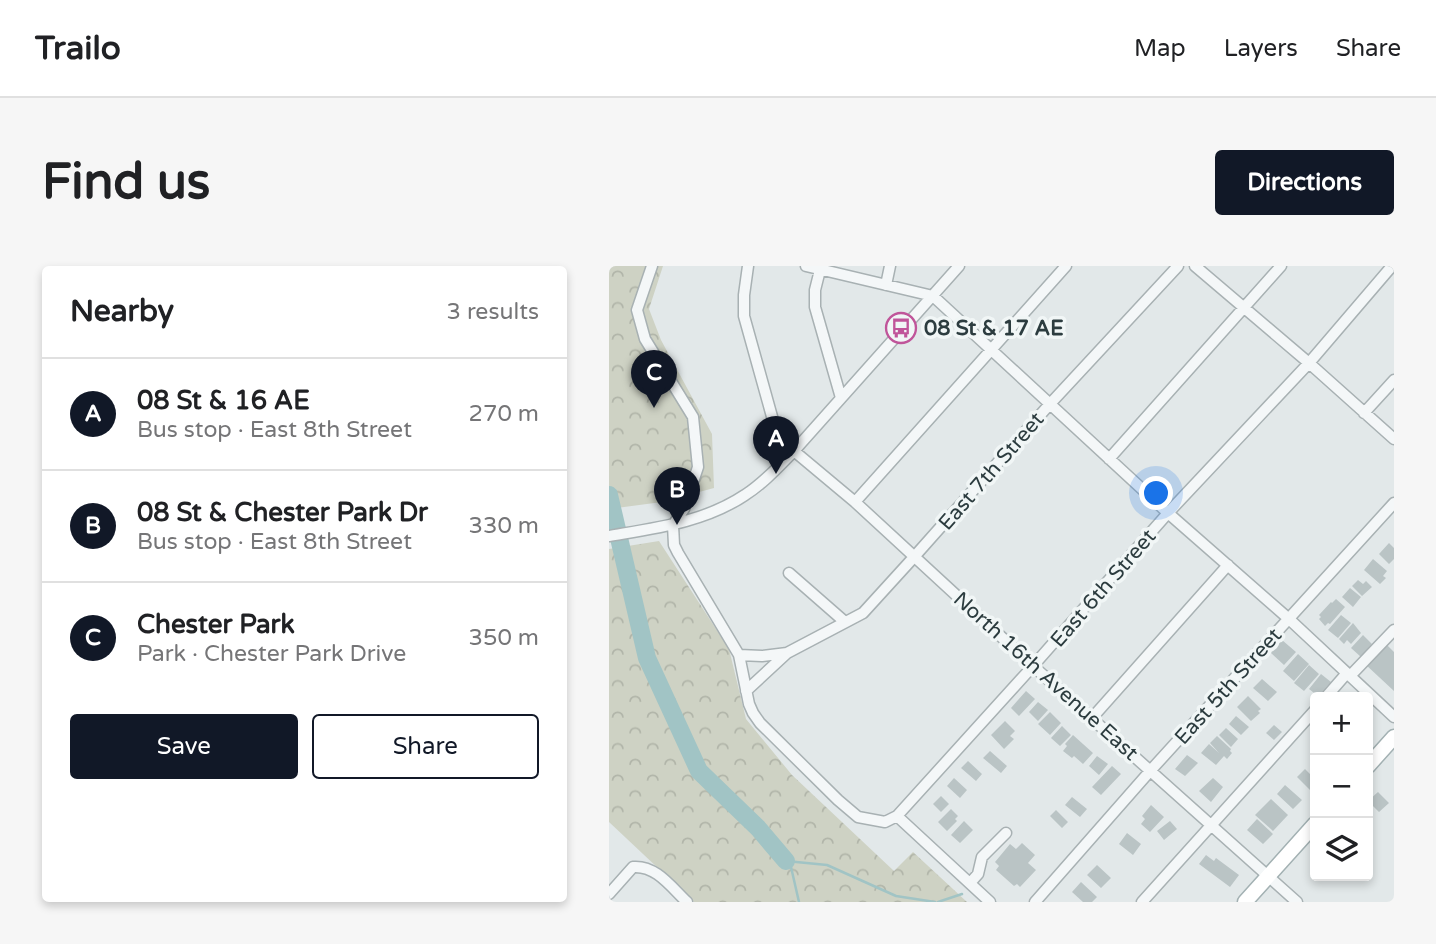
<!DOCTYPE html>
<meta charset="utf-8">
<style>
body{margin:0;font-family:"Varela Round",sans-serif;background:#f6f6f6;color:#202124}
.controls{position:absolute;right:21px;bottom:21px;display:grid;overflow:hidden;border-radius:7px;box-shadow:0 4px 10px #0003}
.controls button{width:63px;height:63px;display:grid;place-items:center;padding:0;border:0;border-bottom:2px solid #e0e0e0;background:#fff;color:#202124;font:35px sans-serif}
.you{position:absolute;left:548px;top:228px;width:24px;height:24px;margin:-18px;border:5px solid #fff;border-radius:50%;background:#1a73e8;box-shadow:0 0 0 10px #1a73e833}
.badge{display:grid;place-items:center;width:46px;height:46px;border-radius:50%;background:#111827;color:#fff;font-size:23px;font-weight:700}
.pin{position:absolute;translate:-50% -58px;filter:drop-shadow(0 2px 4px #0008)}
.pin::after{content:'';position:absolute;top:37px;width:24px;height:21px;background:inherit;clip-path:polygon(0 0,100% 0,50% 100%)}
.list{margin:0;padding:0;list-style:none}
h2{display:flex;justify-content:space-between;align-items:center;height:91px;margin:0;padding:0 28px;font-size:30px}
h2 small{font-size:23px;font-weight:400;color:#757577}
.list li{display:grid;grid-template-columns:46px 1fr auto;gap:21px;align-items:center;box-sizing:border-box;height:112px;padding:0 28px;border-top:2px solid #e0e0e0}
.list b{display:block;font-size:26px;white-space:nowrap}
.list p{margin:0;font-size:23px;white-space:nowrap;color:#757577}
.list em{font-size:23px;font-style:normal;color:#757577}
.actions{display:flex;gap:14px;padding:21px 28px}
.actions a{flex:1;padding:16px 0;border:2px solid #111827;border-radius:7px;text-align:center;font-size:24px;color:#111827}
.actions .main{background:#111827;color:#fff}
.icon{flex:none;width:38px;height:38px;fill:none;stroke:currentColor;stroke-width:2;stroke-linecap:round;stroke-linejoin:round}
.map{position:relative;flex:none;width:785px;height:636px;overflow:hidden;border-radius:7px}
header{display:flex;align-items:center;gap:42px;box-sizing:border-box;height:98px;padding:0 35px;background:#fff;border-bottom:2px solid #e0e0e0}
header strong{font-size:33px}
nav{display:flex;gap:38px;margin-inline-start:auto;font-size:24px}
.intro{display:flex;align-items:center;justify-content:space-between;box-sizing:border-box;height:168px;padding:0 42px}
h1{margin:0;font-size:49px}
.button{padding:18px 32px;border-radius:7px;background:#111827;color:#fff;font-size:24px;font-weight:700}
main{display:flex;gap:42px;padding:0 42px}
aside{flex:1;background:#fff;border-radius:7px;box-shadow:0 4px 10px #0003}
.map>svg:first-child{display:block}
</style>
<header>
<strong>Trailo</strong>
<nav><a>Map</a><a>Layers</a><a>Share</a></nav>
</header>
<div class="intro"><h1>Find us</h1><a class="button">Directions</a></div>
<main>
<aside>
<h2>Nearby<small>3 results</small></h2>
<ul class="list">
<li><span class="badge">A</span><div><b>08 St &amp; 16 AE</b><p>Bus stop · East 8th Street</p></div><em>270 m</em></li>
<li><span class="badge">B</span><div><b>08 St &amp; Chester Park Dr</b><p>Bus stop · East 8th Street</p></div><em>330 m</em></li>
<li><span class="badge">C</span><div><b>Chester Park</b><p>Park · Chester Park Drive</p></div><em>350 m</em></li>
</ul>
<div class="actions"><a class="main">Save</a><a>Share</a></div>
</aside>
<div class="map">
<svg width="785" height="636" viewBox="0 0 785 636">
<defs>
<pattern id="park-crowns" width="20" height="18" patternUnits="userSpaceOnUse" patternTransform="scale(1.75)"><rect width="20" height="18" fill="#ced2c4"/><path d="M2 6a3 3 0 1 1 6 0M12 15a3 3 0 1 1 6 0" fill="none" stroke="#b1b5a9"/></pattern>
</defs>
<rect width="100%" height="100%" fill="#e2e8e9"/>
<path fill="url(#park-crowns)" d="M 0,0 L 54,0 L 40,43 L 52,74 L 103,168 L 105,222 L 53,236 L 0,243 Z
M 50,275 L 120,383 L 137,453 L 183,509 L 285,605 L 304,586 L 358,636 L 85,636 L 0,556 L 0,283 Z"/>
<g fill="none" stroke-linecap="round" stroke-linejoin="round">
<path stroke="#a1c4c5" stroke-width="2.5" d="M 0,239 L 3,240
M 177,595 L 218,599 L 287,630 L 326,636
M 177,595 L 182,601 L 190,636
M 329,636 L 353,628"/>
<path stroke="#a1c4c5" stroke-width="18" d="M 0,229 L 38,392 L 90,505 L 149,562 L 177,595"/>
</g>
<path fill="#bac4c5" d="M 780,277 L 785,282 L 785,293 L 780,298 L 770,288 Z
M 764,293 L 778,305 L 774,310 L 777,312 L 771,318 L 755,304 Z
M 749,314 L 754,318 L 757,315 L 763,321 L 753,330 L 743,320 Z
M 741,322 L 752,331 L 744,341 L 733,331 Z
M 727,333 L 736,341 L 721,358 L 719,357 L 716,360 L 710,353 L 712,351 L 710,349 L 722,336 L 723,337 Z
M 732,349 L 742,357 L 729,372 L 719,364 Z
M 744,357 L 752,367 L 742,378 L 738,374 L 735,378 L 730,373 Z
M 754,369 L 763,378 L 752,391 L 742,382 Z
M 673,374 L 687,386 L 675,399 L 662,387 Z
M 776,377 L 785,386 L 785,425 L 756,398 Z
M 689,388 L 700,398 L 685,415 L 674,405 Z
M 700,399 L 710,408 L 695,425 L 685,417 Z
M 712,408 L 722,416 L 709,430 L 700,423 Z
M 653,413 L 668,426 L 659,435 L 644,422 Z
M 417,425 L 426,433 L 410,450 L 402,442 Z
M 639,430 L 652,443 L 649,445 L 651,447 L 642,455 L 628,441 Z
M 429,436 L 439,444 L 429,455 L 420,446 Z
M 441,446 L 452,457 L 441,469 L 429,458 Z
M 627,450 L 640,461 L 632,469 L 620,458 Z
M 396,455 L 406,465 L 401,470 L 405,473 L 395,483 L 382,469 Z
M 665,459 L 673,466 L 665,474 L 657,467 Z
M 453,460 L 462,469 L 451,480 L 442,472 Z
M 617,462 L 629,473 L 622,481 L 610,469 Z
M 464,469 L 484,487 L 474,498 L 465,490 L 463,492 L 454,485 L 458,480 L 456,478 Z
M 608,470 L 622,483 L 621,485 L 623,487 L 618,493 L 615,490 L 607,499 L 592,487 L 600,478 L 610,487 L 601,477 Z
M 381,485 L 398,500 L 392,507 L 374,492 Z
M 578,489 L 589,497 L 576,510 L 566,503 Z
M 488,490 L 499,498 L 490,509 L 480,500 Z
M 359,495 L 373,508 L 367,515 L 352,502 Z
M 503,500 L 512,508 L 492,529 L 483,521 Z
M 696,503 L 706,513 L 706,525 L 704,527 L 688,511 Z
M 345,512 L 358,524 L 351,532 L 338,520 Z
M 604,512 L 614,521 L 602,536 L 590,525 Z
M 676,519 L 693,534 L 684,543 L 668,528 Z
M 769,526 L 780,537 L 770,546 L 759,535 Z
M 332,530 L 340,538 L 332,546 L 324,538 Z
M 463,531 L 478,543 L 471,551 L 456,539 Z
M 662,533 L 679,549 L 664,565 L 646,549 Z
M 542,539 L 555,551 L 541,566 L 532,558 L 536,553 L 533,550 Z
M 342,543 L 349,550 L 346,553 L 348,555 L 338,565 L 329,556 Z
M 447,544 L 459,556 L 453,562 L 441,550 Z
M 648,553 L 664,568 L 654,578 L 638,564 Z
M 355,555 L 364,564 L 351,577 L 342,569 Z
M 561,555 L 568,563 L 555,574 L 548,565 Z
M 518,567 L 532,578 L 524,589 L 510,578 Z
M 413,577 L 426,589 L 419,597 L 427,604 L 411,621 L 408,618 L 405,620 L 387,604 L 390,600 L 386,596 L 401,578 L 407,583 Z
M 597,589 L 605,595 L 607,592 L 630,609 L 621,621 L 590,598 Z
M 488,599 L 502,612 L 492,622 L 478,609 Z
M 472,616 L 488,631 L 483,636 L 474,636 L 463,626 Z"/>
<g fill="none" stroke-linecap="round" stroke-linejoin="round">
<g stroke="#a8b1b3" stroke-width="13">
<path id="minor" d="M 43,0 L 28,44 L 36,73 L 84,151 L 89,201 L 75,243 L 64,259
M 139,0 L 135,29 L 135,50 L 167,165 L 185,185 L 246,236 L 424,400 L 688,636
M 197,0 L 324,30 L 559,247 L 680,353 L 785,451
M 212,0 L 206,24 L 206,41 L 232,132
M 586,0 L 700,97 L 785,173
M 277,19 L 281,0
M 755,147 L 785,114
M 500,193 L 672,0
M 246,236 L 457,0
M 64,259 L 65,279 L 69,287 L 130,389 L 140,438 L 144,447 L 151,457 L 229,534 L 249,551 L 276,556 L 288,550 L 381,636
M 0,270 C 47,262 96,256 136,229 C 155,217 170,200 185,185 L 350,0
M 180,307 L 236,356
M 130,389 L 153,390 L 178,387
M 741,410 L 785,364
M 137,425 L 178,387 L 254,347 L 305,291 L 440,139 L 569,0
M 717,431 L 738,407
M 483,452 L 619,299
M 288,550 L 424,400 L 559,247 L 700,97 L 783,0
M 361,617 L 369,608 L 373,591 L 397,567
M 0,628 L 24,601 C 47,599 62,621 78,636
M 426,636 L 542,504 L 785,237
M 533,636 L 706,444"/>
</g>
<g stroke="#a3b1b3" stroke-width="17">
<path id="major" d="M 759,500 L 785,471
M 636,636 L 706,558"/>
</g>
<use href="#minor" stroke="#f4f7f8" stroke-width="10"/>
<use href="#major" stroke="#fff" stroke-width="14"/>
</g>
<defs>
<g id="bus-ring" transform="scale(1.575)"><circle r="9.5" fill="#f1f6f6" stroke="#c0559a" stroke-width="1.5"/><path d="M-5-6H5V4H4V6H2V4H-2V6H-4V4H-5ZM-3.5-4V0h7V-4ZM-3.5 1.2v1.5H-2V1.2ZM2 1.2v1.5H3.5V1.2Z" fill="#c0559a"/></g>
</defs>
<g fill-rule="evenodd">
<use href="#bus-ring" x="292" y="62"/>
</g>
<g text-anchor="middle" stroke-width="7" stroke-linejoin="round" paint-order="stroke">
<g font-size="21" font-weight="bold" fill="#2c3c3f" stroke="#f1f6f6" text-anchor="start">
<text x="315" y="69">08 St &amp; 17 AE</text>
</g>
<g font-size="21" fill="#2c3c3f" stroke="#f1f6f6">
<text transform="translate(382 205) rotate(-49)" y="7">East 7th Street</text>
<text transform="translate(494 322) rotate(-49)" y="7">East 6th Street</text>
<text transform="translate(437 410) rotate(42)" y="7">North 16th Avenue East</text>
<text transform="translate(619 420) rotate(-48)" y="7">East 5th Street</text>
</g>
</g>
</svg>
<div class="controls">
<button>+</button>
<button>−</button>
<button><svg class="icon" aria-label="layers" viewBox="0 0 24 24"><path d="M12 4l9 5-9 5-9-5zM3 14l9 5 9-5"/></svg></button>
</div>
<div class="you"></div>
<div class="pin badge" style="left:167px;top:208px">A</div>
<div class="pin badge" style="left:68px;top:259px">B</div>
<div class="pin badge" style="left:45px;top:142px">C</div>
</div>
</main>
